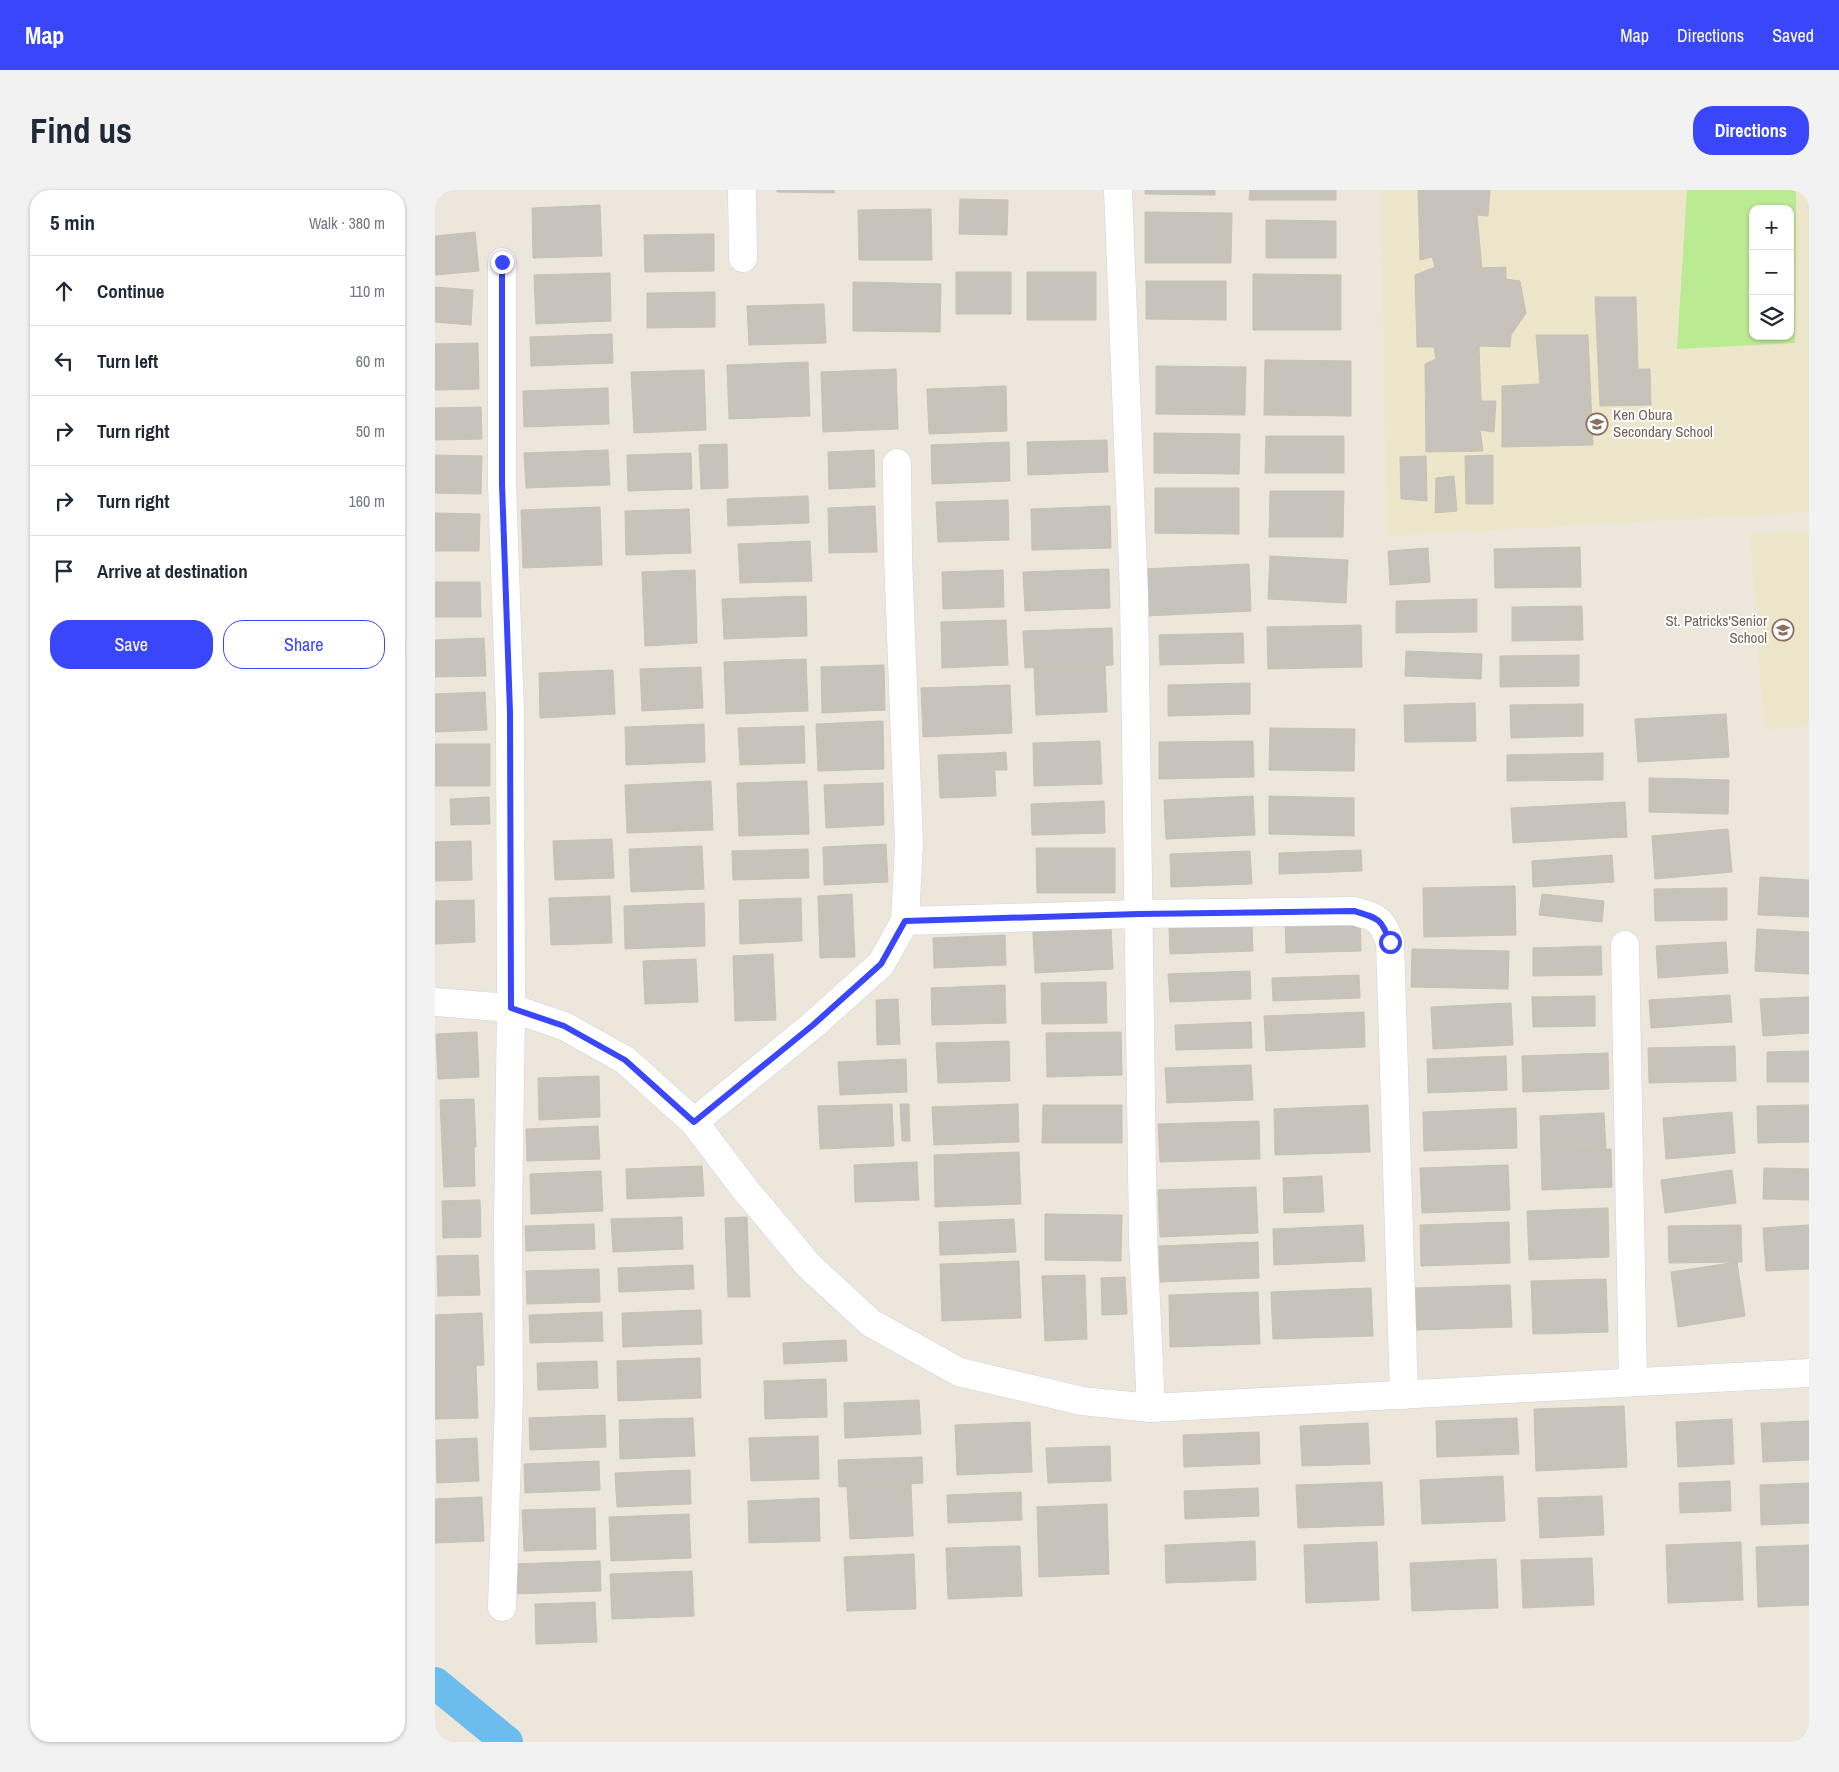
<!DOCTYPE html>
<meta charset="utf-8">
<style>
body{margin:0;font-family:"Archivo Narrow",sans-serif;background:#f2f2f3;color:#1f2937}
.controls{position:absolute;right:15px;top:15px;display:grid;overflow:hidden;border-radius:10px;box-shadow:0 1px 4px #0004}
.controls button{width:45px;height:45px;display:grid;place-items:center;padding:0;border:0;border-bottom:1px solid #e0e1e3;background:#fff;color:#1f2937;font:25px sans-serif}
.stop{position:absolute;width:15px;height:15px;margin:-11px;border:4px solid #3a46f9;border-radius:50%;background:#fff}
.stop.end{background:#3a46f9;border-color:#fff;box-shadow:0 1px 5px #0008}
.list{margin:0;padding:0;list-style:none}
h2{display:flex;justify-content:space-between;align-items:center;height:65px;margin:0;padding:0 20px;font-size:21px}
h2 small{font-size:16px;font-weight:400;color:#747a83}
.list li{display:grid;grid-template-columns:32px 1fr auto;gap:15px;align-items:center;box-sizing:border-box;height:70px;padding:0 20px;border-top:1px solid #e0e1e3}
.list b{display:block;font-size:19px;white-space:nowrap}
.list em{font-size:16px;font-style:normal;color:#747a83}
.actions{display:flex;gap:10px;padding:15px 20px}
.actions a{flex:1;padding:11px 0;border:1px solid #3a46f9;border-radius:20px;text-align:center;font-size:18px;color:#3a46f9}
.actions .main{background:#3a46f9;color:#fff}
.icon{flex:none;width:28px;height:28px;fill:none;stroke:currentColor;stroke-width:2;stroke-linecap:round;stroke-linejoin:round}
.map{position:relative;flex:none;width:1374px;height:1552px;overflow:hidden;border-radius:20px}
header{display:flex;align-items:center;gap:30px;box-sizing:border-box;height:70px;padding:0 25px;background:#3a46f9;color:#fff}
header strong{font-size:24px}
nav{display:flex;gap:28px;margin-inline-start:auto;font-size:18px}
.intro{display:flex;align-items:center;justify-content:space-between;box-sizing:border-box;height:120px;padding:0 30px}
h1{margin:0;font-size:35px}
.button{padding:12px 22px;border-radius:20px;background:#3a46f9;color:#fff;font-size:18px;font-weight:700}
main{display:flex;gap:30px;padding:0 30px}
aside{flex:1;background:#fff;border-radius:20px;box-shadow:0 1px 4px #0004}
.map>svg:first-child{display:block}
</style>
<header>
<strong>Map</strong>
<nav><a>Map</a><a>Directions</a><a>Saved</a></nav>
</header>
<div class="intro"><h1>Find us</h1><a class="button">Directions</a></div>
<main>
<aside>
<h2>5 min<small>Walk · 380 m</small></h2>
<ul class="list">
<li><svg class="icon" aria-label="ahead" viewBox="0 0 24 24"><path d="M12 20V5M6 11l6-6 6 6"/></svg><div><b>Continue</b></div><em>110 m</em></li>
<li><svg class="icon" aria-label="left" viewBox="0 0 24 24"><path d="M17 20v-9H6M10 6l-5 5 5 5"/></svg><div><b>Turn left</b></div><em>60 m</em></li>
<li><svg class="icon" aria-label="right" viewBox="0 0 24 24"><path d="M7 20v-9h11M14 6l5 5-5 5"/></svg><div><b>Turn right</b></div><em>50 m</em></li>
<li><svg class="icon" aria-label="right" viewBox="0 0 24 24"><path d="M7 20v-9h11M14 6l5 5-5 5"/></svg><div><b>Turn right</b></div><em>160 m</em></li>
<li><svg class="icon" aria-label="arrive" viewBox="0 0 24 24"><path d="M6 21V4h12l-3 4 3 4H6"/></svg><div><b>Arrive at destination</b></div></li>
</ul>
<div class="actions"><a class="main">Save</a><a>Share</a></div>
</aside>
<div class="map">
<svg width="1374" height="1552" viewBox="0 0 1374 1552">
<rect width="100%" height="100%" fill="#ece6db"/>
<path fill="#ede6ca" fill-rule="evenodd" d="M 946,0 L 1374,0 L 1374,322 L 952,346 ZM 1318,19 L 1355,19 L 1355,146 L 1318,146 Z
M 1374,341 L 1374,536 L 1329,540 L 1315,343 Z"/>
<path fill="#baea92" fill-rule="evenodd" d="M 1252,0 L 1361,0 L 1360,153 L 1242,159 ZM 1318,19 L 1355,19 L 1355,146 L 1318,146 Z"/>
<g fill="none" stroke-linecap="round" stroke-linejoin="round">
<path stroke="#6dbcee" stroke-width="32" d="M 0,1493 L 72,1552"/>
</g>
<path fill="#c7c3ba" stroke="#c7c2b5" d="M 342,0 L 399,0 L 399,3 L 342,2 Z
M 710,0 L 780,0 L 780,5 L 710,4 Z
M 815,0 L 901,0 L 901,10 L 814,10 Z
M 983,0 L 1055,0 L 1053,26 L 1042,25 L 1047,78 L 1071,77 L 1071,89 L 1085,91 L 1091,123 L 1076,145 L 1075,157 L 1044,156 L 1046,211 L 1061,211 L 1059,242 L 1045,240 L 1048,261 L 991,262 L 990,174 L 1001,169 L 999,157 L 982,157 L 980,85 L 1000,77 L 997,67 L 985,70 Z
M 525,9 L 573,10 L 572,45 L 524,44 Z
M 165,15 L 167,66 L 98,68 L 97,18 Z
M 496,19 L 497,70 L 424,70 L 423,20 Z
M 710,22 L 797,23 L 796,73 L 710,73 Z
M 831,30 L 901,31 L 901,68 L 831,68 Z
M 40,42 L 44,81 L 0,85 L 0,46 Z
M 279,44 L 279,81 L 210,82 L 209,45 Z
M 521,82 L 576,82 L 576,124 L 521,124 Z
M 592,82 L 661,82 L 661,130 L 592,130 Z
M 175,83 L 176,131 L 101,134 L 99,85 Z
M 818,84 L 906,85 L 906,140 L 818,140 Z
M 711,91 L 791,91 L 791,130 L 711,129 Z
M 418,92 L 506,94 L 505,142 L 418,141 Z
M 0,97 L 38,100 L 36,135 L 0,132 Z
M 280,102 L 280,137 L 212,138 L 212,103 Z
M 1160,107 L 1201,107 L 1203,179 L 1215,179 L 1216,215 L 1165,216 Z
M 389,114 L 391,153 L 314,155 L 312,116 Z
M 177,144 L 178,173 L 96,176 L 95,147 Z
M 1101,145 L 1153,145 L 1158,255 L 1067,257 L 1067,196 L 1105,194 Z
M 43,153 L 44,199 L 0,200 L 0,154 Z
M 830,170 L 916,171 L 916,226 L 829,225 Z
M 373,172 L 375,226 L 294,229 L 292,175 Z
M 721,176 L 811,177 L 810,225 L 721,224 Z
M 461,179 L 463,239 L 388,242 L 386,182 Z
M 269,180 L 271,240 L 199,243 L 196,182 Z
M 571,196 L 572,241 L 494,244 L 492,199 Z
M 173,198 L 174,234 L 89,237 L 88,201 Z
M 46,217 L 47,249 L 0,250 L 0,218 Z
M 719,243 L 805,244 L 804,284 L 719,283 Z
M 831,246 L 909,246 L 909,283 L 830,283 Z
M 672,250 L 673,282 L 593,285 L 592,252 Z
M 574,252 L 575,291 L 497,294 L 496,255 Z
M 292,254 L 293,298 L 266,299 L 264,255 Z
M 173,260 L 175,295 L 91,298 L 89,263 Z
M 439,260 L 440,297 L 394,299 L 393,262 Z
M 256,263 L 257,299 L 193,301 L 192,265 Z
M 0,265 L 47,266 L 46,304 L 0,303 Z
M 1058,265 L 1058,314 L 1031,314 L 1030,266 Z
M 991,266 L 992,311 L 966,309 L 965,267 Z
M 1019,286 L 1022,321 L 1000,323 L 1001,288 Z
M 720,298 L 804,298 L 804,344 L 720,343 Z
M 835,301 L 909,301 L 908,347 L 834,347 Z
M 373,306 L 374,333 L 293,336 L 292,309 Z
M 573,310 L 574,350 L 503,352 L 501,312 Z
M 440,316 L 442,362 L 394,363 L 393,318 Z
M 675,316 L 676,358 L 597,360 L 596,319 Z
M 165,317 L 167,375 L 88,378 L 86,320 Z
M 254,319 L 256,363 L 191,365 L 190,321 Z
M 0,323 L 45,324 L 44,361 L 0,361 Z
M 375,351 L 377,391 L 305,393 L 303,354 Z
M 1145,357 L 1146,397 L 1060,398 L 1059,359 Z
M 993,358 L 995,392 L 955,395 L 953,361 Z
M 835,366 L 913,370 L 911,413 L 833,409 Z
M 814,374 L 816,421 L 710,426 L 708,379 Z
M 674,379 L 675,418 L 590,421 L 588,382 Z
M 260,380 L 262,453 L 210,456 L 207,382 Z
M 568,380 L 569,417 L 508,419 L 507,382 Z
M 0,392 L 45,392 L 46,427 L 0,427 Z
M 371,406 L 372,446 L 289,449 L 287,409 Z
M 1042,409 L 1042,442 L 961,443 L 961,411 Z
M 1147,416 L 1148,450 L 1077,451 L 1077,417 Z
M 571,430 L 573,475 L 507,478 L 506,432 Z
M 926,435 L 927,477 L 833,479 L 832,437 Z
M 677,438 L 678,475 L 590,478 L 588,441 Z
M 808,443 L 809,473 L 725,475 L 724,445 Z
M 49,448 L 51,486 L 0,487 L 0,450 Z
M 971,461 L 1047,464 L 1046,489 L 970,486 Z
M 1144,465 L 1144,496 L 1065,497 L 1065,466 Z
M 371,469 L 373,521 L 291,524 L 289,472 Z
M 449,475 L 450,520 L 387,523 L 386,477 Z
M 670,475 L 672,522 L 601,525 L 599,478 Z
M 266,477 L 268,518 L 207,521 L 205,479 Z
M 178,480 L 180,524 L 105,528 L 104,483 Z
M 815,493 L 815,524 L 733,526 L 733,495 Z
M 575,495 L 577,543 L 488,547 L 486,498 Z
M 50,502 L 52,540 L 0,542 L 0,504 Z
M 1040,513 L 1041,551 L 970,552 L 969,515 Z
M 1148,514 L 1148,546 L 1076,548 L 1075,515 Z
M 1291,524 L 1294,567 L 1203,572 L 1200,529 Z
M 448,531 L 449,579 L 383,581 L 381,534 Z
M 269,534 L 270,572 L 191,575 L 190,537 Z
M 369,536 L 370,573 L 305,575 L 303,538 Z
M 835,538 L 920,539 L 919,581 L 834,580 Z
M 665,551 L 667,594 L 599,596 L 598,553 Z
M 818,551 L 819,587 L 724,589 L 724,552 Z
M 0,554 L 55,554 L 55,596 L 0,596 Z
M 571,562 L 572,580 L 560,580 L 559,563 Z
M 559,563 L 561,606 L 505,608 L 503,565 Z
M 1168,563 L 1168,590 L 1072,591 L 1072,565 Z
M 1214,588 L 1294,590 L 1293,624 L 1214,622 Z
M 276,591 L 278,640 L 192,643 L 190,595 Z
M 372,591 L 374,644 L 304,646 L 302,593 Z
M 448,593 L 449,635 L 391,638 L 389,595 Z
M 818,606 L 820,645 L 731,649 L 729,610 Z
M 834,606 L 919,608 L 919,646 L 834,644 Z
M 54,607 L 55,634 L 16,635 L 15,609 Z
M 669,611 L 670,643 L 597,645 L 596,614 Z
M 1190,612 L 1192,647 L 1078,653 L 1076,618 Z
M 1293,639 L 1297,682 L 1220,689 L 1217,646 Z
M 177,649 L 179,688 L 120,690 L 118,651 Z
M 36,651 L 37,690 L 0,691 L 0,652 Z
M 451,654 L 453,692 L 389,695 L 388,657 Z
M 267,656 L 269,699 L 196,702 L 194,659 Z
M 601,658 L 680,658 L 680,703 L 602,703 Z
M 373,659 L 374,688 L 298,690 L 297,661 Z
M 926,660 L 927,681 L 844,684 L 844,663 Z
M 815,661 L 817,694 L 736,697 L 735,664 Z
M 1177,665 L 1179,692 L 1098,697 L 1097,671 Z
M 1325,687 L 1374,690 L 1374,727 L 1323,725 Z
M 1080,696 L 1081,745 L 989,747 L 988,698 Z
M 1292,698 L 1292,730 L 1220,731 L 1219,699 Z
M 417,704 L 420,767 L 385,768 L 383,706 Z
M 1107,704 L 1169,711 L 1167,732 L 1104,725 Z
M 175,706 L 177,753 L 116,755 L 114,708 Z
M 366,708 L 367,751 L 305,754 L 304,710 Z
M 39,710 L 40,752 L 0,754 L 0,711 Z
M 269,713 L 270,756 L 190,759 L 189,716 Z
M 925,728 L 926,761 L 851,763 L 850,730 Z
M 817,734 L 818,761 L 735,764 L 734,737 Z
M 676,738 L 678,779 L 600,783 L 598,742 Z
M 1322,739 L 1374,742 L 1374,784 L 1320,781 Z
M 570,745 L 571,775 L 499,778 L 498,748 Z
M 1291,752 L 1293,783 L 1223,788 L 1221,756 Z
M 1166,756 L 1167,785 L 1098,786 L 1098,758 Z
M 977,759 L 1074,761 L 1073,799 L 976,797 Z
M 338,764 L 341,830 L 300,831 L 298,766 Z
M 261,769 L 263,812 L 210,814 L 208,771 Z
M 815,781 L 816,809 L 735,812 L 733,784 Z
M 924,785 L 925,808 L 838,811 L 837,788 Z
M 671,792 L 672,833 L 607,834 L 606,793 Z
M 570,795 L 571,833 L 497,835 L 496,798 Z
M 1295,805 L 1297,832 L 1216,838 L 1214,810 Z
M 1160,806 L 1160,836 L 1098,837 L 1097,807 Z
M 1374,807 L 1374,843 L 1328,846 L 1325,809 Z
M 463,809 L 465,854 L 442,855 L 441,810 Z
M 1076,813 L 1078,855 L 998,859 L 996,817 Z
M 929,822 L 930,857 L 831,861 L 829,826 Z
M 816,832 L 817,858 L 741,860 L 740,835 Z
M 42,842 L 44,887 L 3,889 L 1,844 Z
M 686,842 L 687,885 L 612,887 L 611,843 Z
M 574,851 L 575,891 L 503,893 L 501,853 Z
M 1300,856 L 1301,891 L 1214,893 L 1213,858 Z
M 1374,861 L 1374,892 L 1332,892 L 1332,862 Z
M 1173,863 L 1174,899 L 1088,902 L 1087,866 Z
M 1071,866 L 1072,900 L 993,903 L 992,869 Z
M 471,869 L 472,902 L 405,905 L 403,872 Z
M 816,875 L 818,910 L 732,913 L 730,878 Z
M 164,886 L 165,927 L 104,930 L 103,888 Z
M 39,909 L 41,957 L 7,958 L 5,910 Z
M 457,914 L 459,956 L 385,959 L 383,916 Z
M 465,914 L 474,914 L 475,951 L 467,951 Z
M 583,914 L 584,952 L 499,955 L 497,917 Z
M 608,915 L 687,915 L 687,953 L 607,953 Z
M 933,915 L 935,962 L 840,965 L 839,919 Z
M 1374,915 L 1374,952 L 1323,953 L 1322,916 Z
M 1081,918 L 1082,958 L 989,961 L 988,922 Z
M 1297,922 L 1300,963 L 1231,969 L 1228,928 Z
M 1169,923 L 1171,960 L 1106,962 L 1105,926 Z
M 824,931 L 825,969 L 725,972 L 723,934 Z
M 163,936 L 165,969 L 92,971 L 91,939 Z
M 39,957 L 40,996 L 9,997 L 7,958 Z
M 1176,959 L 1177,997 L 1107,1000 L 1106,962 Z
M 584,962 L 586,1014 L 500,1017 L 499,965 Z
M 482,972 L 484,1010 L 420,1012 L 419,975 Z
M 1073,975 L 1075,1020 L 987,1023 L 985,978 Z
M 267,976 L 269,1006 L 192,1009 L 191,979 Z
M 1329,978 L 1374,979 L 1374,1010 L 1328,1009 Z
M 1297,980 L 1301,1013 L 1230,1023 L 1226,990 Z
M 166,981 L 168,1021 L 96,1024 L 95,984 Z
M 887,986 L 889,1022 L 849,1023 L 848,988 Z
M 821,997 L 823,1043 L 725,1047 L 723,1000 Z
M 45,1010 L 46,1047 L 8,1048 L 7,1011 Z
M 1173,1018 L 1174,1067 L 1094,1070 L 1092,1021 Z
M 610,1024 L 687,1025 L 686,1071 L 610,1070 Z
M 247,1027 L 248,1059 L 178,1062 L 176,1029 Z
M 312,1027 L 315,1107 L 293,1107 L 290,1028 Z
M 579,1029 L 581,1062 L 505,1065 L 504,1032 Z
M 1074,1032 L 1075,1073 L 986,1076 L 985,1035 Z
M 159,1034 L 160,1059 L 91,1061 L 90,1036 Z
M 928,1035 L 930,1071 L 839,1075 L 838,1039 Z
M 1306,1035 L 1307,1072 L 1234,1073 L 1233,1036 Z
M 1374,1035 L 1374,1079 L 1331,1081 L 1328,1038 Z
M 823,1052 L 824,1088 L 725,1092 L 724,1056 Z
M 43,1065 L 45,1105 L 3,1106 L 2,1066 Z
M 584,1071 L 586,1128 L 507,1131 L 505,1074 Z
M 1302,1072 L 1310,1126 L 1243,1137 L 1236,1082 Z
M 258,1075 L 259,1099 L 184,1102 L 183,1078 Z
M 164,1079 L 165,1112 L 92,1114 L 91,1081 Z
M 650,1085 L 652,1149 L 610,1151 L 607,1086 Z
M 690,1087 L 692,1124 L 667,1125 L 666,1088 Z
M 1171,1089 L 1173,1142 L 1098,1144 L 1096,1091 Z
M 1075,1095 L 1077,1137 L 980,1140 L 978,1098 Z
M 936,1098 L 938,1146 L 838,1149 L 836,1102 Z
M 823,1102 L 825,1154 L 735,1157 L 734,1105 Z
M 266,1120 L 267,1154 L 188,1157 L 187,1123 Z
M 167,1122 L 168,1151 L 95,1153 L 94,1125 Z
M 47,1123 L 49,1175 L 0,1177 L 0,1125 Z
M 411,1150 L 412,1171 L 349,1174 L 348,1153 Z
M 265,1168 L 266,1208 L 183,1211 L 182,1171 Z
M 162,1171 L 163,1198 L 103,1200 L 102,1173 Z
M 41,1175 L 43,1228 L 0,1229 L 0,1177 Z
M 391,1189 L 392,1227 L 330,1229 L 329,1191 Z
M 484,1210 L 486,1244 L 410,1248 L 409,1213 Z
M 1189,1216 L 1192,1277 L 1101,1281 L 1099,1219 Z
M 170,1225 L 171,1257 L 95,1260 L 94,1228 Z
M 258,1228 L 260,1266 L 185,1269 L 184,1230 Z
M 1082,1228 L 1084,1264 L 1002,1267 L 1001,1231 Z
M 1297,1229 L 1299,1274 L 1243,1277 L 1241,1232 Z
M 1374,1231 L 1374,1270 L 1328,1272 L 1326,1233 Z
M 595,1232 L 597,1282 L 522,1285 L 520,1235 Z
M 933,1233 L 935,1274 L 867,1276 L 865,1236 Z
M 824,1242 L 825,1274 L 749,1277 L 748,1245 Z
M 383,1246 L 384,1289 L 316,1291 L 314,1248 Z
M 42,1248 L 44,1291 L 2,1293 L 1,1250 Z
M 675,1256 L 676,1291 L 613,1293 L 611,1258 Z
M 487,1267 L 488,1293 L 404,1297 L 403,1270 Z
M 164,1271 L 165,1300 L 90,1303 L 89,1274 Z
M 255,1280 L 256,1314 L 182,1317 L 180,1283 Z
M 1068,1286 L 1070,1331 L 987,1334 L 985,1290 Z
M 1295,1291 L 1296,1321 L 1245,1323 L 1244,1293 Z
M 947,1292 L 949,1335 L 863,1338 L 861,1295 Z
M 1374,1293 L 1374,1333 L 1326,1335 L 1325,1295 Z
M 476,1294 L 478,1346 L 415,1349 L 412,1296 Z
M 823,1298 L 824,1326 L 750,1329 L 749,1301 Z
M 586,1302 L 587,1330 L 513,1333 L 512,1305 Z
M 1167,1306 L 1169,1345 L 1105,1348 L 1103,1308 Z
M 47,1307 L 49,1351 L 0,1353 L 0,1309 Z
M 384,1308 L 385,1351 L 314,1353 L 313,1311 Z
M 672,1314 L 674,1384 L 604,1387 L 602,1317 Z
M 160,1318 L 161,1359 L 89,1361 L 87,1320 Z
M 254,1324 L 256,1368 L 176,1371 L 174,1327 Z
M 820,1351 L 821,1390 L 731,1393 L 730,1355 Z
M 942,1352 L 944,1410 L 871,1413 L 869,1355 Z
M 1306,1352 L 1308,1410 L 1233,1413 L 1231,1355 Z
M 1374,1355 L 1374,1415 L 1323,1417 L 1321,1357 Z
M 585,1356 L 587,1406 L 513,1409 L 511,1358 Z
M 479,1364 L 481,1419 L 412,1421 L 409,1367 Z
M 1157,1368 L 1159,1415 L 1088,1418 L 1086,1370 Z
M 1061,1369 L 1063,1418 L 977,1421 L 975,1373 Z
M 165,1371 L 166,1401 L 78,1404 L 77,1374 Z
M 257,1381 L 259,1426 L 177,1429 L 175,1384 Z
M 160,1412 L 162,1452 L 101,1454 L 100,1414 Z"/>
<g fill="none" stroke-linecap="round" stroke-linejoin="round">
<g stroke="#d0d1e2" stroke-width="29">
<path id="minor" d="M 307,0 L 308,68
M 683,0 L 699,404 L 708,1049 L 716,1218
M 67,72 L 67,294 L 75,522 L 76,818 L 73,1032 L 74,1208 L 67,1417
M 470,731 L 704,724 L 919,721 C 943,728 946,728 955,752 L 969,1205
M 1190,755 L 1198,1192
M 259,932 L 378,835 L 446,774 L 470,731 L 474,653 L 463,367 L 462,273"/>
</g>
<g stroke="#d0d1e2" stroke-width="29">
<path id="tertiary" d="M 0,812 L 76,818 L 129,836 L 190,870 L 259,932 L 309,998 L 374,1076 L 436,1133 L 524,1182 L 647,1211 L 716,1218 L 1374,1183"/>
</g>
<use href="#minor" stroke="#fff" stroke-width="28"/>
<use href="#tertiary" stroke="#fff" stroke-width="28"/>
</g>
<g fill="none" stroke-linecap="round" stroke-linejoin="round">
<path stroke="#3a46f9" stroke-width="6" d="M 67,72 L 67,294 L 75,522 L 76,818 L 129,836 L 190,870 L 259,932 L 378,835 L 446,774 L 470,731 L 704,724 L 919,721 C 943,728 946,728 955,752"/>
</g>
<defs>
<g id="school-ring" transform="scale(1.125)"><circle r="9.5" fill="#fff" stroke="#8d6e63" stroke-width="1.5"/><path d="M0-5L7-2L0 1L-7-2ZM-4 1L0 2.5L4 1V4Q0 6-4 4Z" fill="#8d6e63"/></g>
</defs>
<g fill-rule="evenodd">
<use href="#school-ring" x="1162" y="234"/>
<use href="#school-ring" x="1348" y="440"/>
</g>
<g text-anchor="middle" stroke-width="4" stroke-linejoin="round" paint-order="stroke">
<g font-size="15" fill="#785e54" stroke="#fff" text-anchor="start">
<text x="1178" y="230">Ken Obura<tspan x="1178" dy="17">Secondary School</tspan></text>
<text x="1332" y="436" text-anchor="end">St. Patricks'Senior<tspan x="1332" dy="17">School</tspan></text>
</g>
</g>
</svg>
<div class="controls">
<button>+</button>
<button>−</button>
<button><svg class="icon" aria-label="layers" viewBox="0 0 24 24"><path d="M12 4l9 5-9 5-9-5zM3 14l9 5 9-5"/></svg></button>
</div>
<div class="stop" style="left:955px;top:752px"></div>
<div class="stop end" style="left:67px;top:72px"></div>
</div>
</main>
